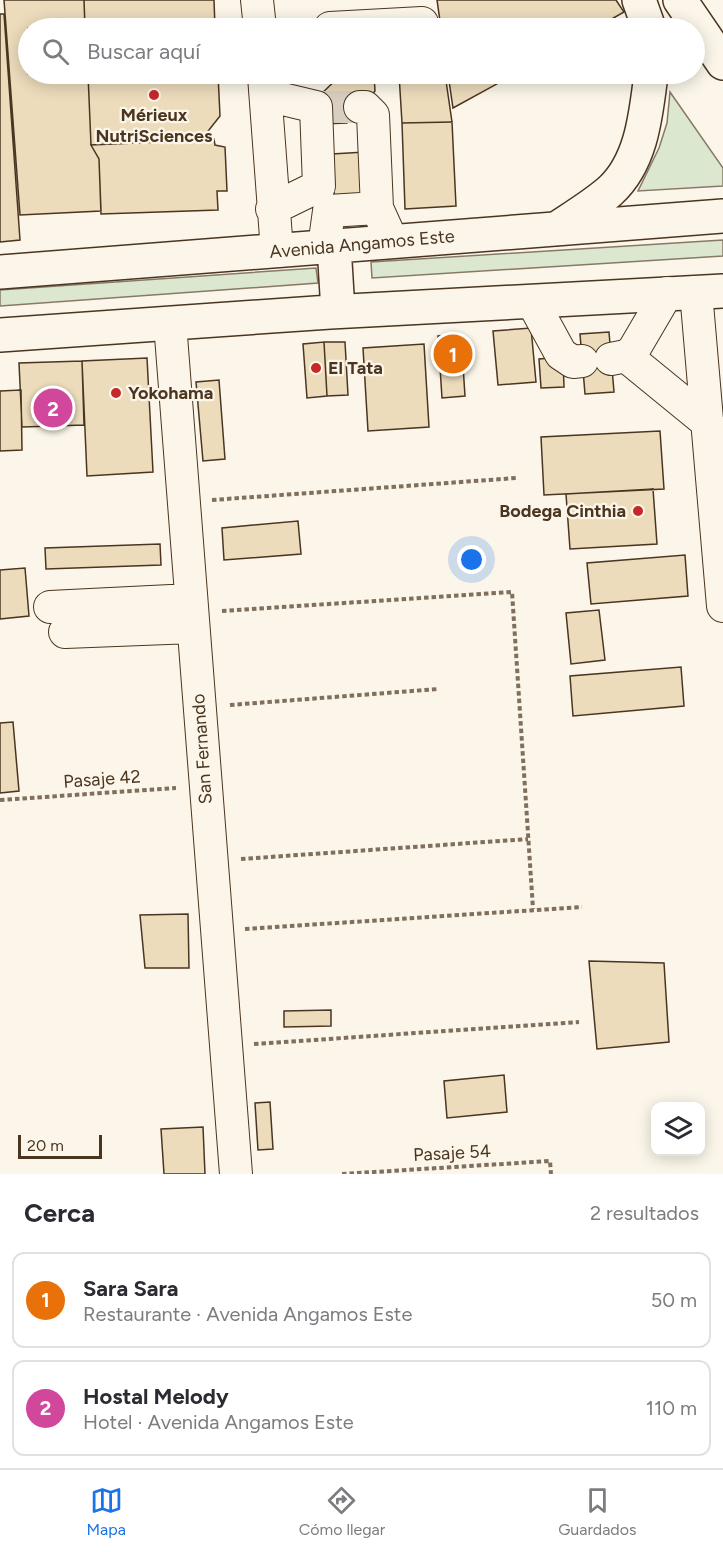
<!DOCTYPE html>
<html lang="es">
<meta charset="utf-8">
<style>
body{margin:0;font-family:Figtree,sans-serif;background:#f7f7f7;color:#2b2b33}
.controls{position:absolute;right:18px;bottom:18px;display:grid;overflow:hidden;border-radius:12px;box-shadow:0 3px 15px #0003}
.controls button{width:54px;height:54px;display:grid;place-items:center;padding:0;border:0;border-bottom:2px solid #e1e1e2;background:#fff;color:#2b2b33;font:30px sans-serif}
.scale{position:absolute;left:18px;bottom:15px;width:84px;box-sizing:border-box;padding-left:6px;border:3px solid #4a3520;border-top:0;font-size:16px;line-height:21px;white-space:nowrap;color:#4a3520;-webkit-text-stroke:4px #fbf6e9;paint-order:stroke}
.you{position:absolute;left:472px;top:560px;width:21px;height:21px;margin:-15px;border:4px solid #fff;border-radius:50%;background:#1a73e8;box-shadow:0 0 0 9px #1a73e833}
.badge{display:grid;place-items:center;width:39px;height:39px;border-radius:50%;background:#1a73e8;color:#fff;font-size:20px;font-weight:700}
.pin{position:absolute;translate:-50% -50%;border:3px solid #fff;box-shadow:0 2px 6px #0006}
.list{margin:0;padding:0;list-style:none}
h2{display:flex;justify-content:space-between;align-items:center;height:78px;margin:0;padding:0 24px;font-size:26px}
h2 small{font-size:20px;font-weight:400;color:#7c7c81}
.list li{display:grid;grid-template-columns:39px 1fr auto;gap:18px;align-items:center;box-sizing:border-box;height:96px;margin:0 12px 12px;padding:0 12px;border:2px solid #e1e1e2;border-radius:12px}
.list b{display:block;font-size:22px;white-space:nowrap}
.list p{margin:0;font-size:20px;white-space:nowrap;color:#7c7c81}
.list em{font-size:20px;font-style:normal;color:#7c7c81}
.icon{flex:none;width:33px;height:33px;fill:none;stroke:currentColor;stroke-width:2;stroke-linecap:round;stroke-linejoin:round}
.map{position:relative;flex:none;width:723px;height:1174px;overflow:hidden}
.search{position:absolute;background:#fff;box-shadow:0 3px 15px #0003;left:18px;right:18px;top:18px;height:66px;display:flex;align-items:center;gap:15px;box-sizing:border-box;padding:0 21px;border-radius:33px;color:#7c7c81;font-size:22px}
.sheet{height:294px;background:#fff}
nav{display:flex;justify-content:space-around;align-items:center;box-sizing:border-box;height:84px;border-top:2px solid #e1e1e2;background:#fff;font-size:16px;color:#7c7c81}
nav a{display:grid;justify-items:center;gap:3px}
nav .on{color:#1a73e8}
.map>svg:first-child{display:block}
</style>
<div class="map">
<svg width="723" height="1174" viewBox="0 0 723 1174">
<rect width="100%" height="100%" fill="#fbf6e9"/>
<path fill="#dce7d0" stroke="#887966" stroke-width="1.5" d="M 670,92 L 723,168 L 723,186 L 638,191 L 659,148 L 667,123 Z
M 723,240 L 723,256 L 372,278 L 371,262 Z
M 316,268 L 318,283 L 0,306 L 0,290 Z"/>
<path fill="#ecdcbc" stroke="#4a3520" stroke-width="1.5" d="M 4,0 L 84,0 L 85,28 L 28,28 L 28,74 L 88,74 L 91,145 L 99,159 L 101,211 L 20,215 Z
M 84,0 L 214,0 L 215,28 L 85,28 Z
M 437,0 L 616,0 L 624,12 L 596,28 L 441,28 Z
M 0,14 L 4,14 L 20,240 L 0,242 Z
M 88,74 L 218,74 L 220,116 L 205,135 L 205,140 L 91,145 Z
M 342,74 L 374,74 L 375,91 L 347,123 L 321,124 L 320,95 Z
M 399,74 L 445,74 L 452,122 L 402,123 Z
M 448,74 L 515,74 L 453,108 Z
M 452,122 L 456,206 L 405,209 L 402,123 Z
M 214,139 L 215,145 L 225,147 L 227,191 L 217,191 L 218,210 L 101,214 L 99,159 L 91,145 Z
M 365,152 L 368,207 L 335,209 L 332,154 Z
M 531,328 L 536,382 L 498,385 L 493,331 Z
M 609,332 L 614,392 L 585,394 L 580,334 Z
M 461,335 L 465,396 L 442,398 L 438,336 Z
M 324,342 L 345,342 L 348,395 L 327,396 Z
M 324,342 L 327,396 L 307,398 L 303,344 Z
M 424,344 L 429,427 L 368,431 L 363,348 Z
M 563,357 L 564,387 L 541,388 L 539,359 Z
M 147,358 L 153,472 L 87,476 L 82,361 Z
M 82,361 L 84,425 L 22,427 L 19,363 Z
M 219,380 L 225,459 L 203,461 L 196,382 Z
M 21,390 L 22,450 L 0,451 L 0,391 Z
M 660,431 L 664,489 L 544,495 L 541,437 Z
M 653,489 L 657,544 L 570,549 L 566,494 Z
M 298,521 L 301,554 L 224,560 L 222,528 Z
M 160,544 L 161,565 L 46,569 L 45,548 Z
M 685,555 L 688,596 L 591,604 L 587,563 Z
M 25,568 L 29,616 L 0,619 L 0,570 Z
M 599,610 L 605,660 L 571,664 L 566,613 Z
M 681,667 L 684,706 L 573,716 L 570,676 Z
M 13,722 L 19,791 L 0,793 L 0,723 Z
M 188,914 L 189,968 L 145,968 L 140,915 Z
M 589,961 L 664,963 L 669,1042 L 597,1049 Z
M 331,1010 L 331,1026 L 284,1027 L 284,1011 Z
M 504,1075 L 507,1112 L 447,1118 L 444,1081 Z
M 270,1102 L 273,1149 L 258,1150 L 255,1103 Z
M 203,1127 L 205,1174 L 164,1174 L 161,1129 Z"/>
<g fill="none" stroke-linecap="round" stroke-linejoin="round">
<path stroke="#d8cfc1" stroke-width="32" stroke-dasharray="32 16" stroke-linecap="butt" d="M 321,107 L 360,107"/>
<g stroke="#4a3520" stroke-width="34">
<path id="minor" d="M 257,0 L 260,28
M 330,28 L 422,23
M 264,76 L 277,251
M 266,95 L 316,107 L 319,186 L 272,209
M 360,107 L 365,107 L 373,115 L 377,208
M 324,247 L 329,211 L 377,208 L 392,241
M 696,292 L 723,606
M 532,301 L 561,354 L 573,362 L 582,361
M 170,323 L 236,1174
M 626,356 L 708,423
M 611,359 L 626,356 L 633,351 L 667,293
M 50,607 L 191,600
M 65,632 L 193,627"/>
</g>
<g stroke="#4a3520" stroke-width="36">
<path id="major" d="M 639,0 L 649,28
M 680,0 L 723,63
M 556,229 C 574,217 594,205 610,191 C 642,162 646,114 651,74
M 334,246 L 338,311
M 0,272 L 723,216
M 0,335 L 330,312 L 723,291"/>
</g>
<path stroke="#7f6f5c" stroke-width="4" stroke-dasharray="4.5 3" stroke-linecap="butt" d="M 212,500 L 516,478
M 222,611 L 512,592 L 533,909
M 230,705 L 438,689
M 0,800 L 176,788
M 241,859 L 528,839
M 245,929 L 582,907
M 254,1044 L 579,1022
M 342,1174 L 550,1161 L 551,1174"/>
<use href="#minor" stroke="#fbf6e9" stroke-width="32"/>
<use href="#major" stroke="#fbf6e9" stroke-width="33"/>
</g>
<g fill="#c62828" stroke="#fbf6e9" stroke-width="2">
<circle cx="154" cy="95" r="6"/>
<circle cx="316" cy="368" r="6"/>
<circle cx="116" cy="393" r="6"/>
<circle cx="638" cy="511" r="6"/>
</g>
<g text-anchor="middle" stroke-width="4.5" stroke-linejoin="round" paint-order="stroke">
<g font-size="18" font-weight="bold" fill="#4a3520" stroke="#fbf6e9" text-anchor="start">
<text x="154" y="121" text-anchor="middle">Mérieux<tspan x="154" dy="21">NutriSciences</tspan></text>
<text x="328" y="374">El Tata</text>
<text x="128" y="399">Yokohama</text>
<text x="626" y="517" text-anchor="end">Bodega Cinthia</text>
</g>
<g font-size="18" fill="#4a3520" stroke="#fbf6e9">
<text transform="translate(362 244) rotate(-5)" y="6">Avenida Angamos Este</text>
<text transform="translate(202 749) rotate(-94)" y="6">San Fernando</text>
<text transform="translate(102 779) rotate(-4)" y="6">Pasaje 42</text>
<text transform="translate(452 1153) rotate(-3)" y="6">Pasaje 54</text>
</g>
</g>
</svg>
<div class="controls">
<button><svg class="icon" aria-label="layers" viewBox="0 0 24 24"><path d="M12 4l9 5-9 5-9-5zM3 14l9 5 9-5"/></svg></button>
</div>
<div class="scale">20 m</div>
<div class="you"></div>
<div class="pin badge" style="left:453px;top:354px;background:#e8710a">1</div>
<div class="pin badge" style="left:53px;top:408px;background:#d1479c">2</div>
<div class="search"><svg class="icon" aria-label="search" viewBox="0 0 24 24"><circle cx="10" cy="10" r="6"/><path d="M15 15l6 6"/></svg>Buscar aquí</div>
</div>
<section class="sheet">
<h2>Cerca<small>2 resultados</small></h2>
<ul class="list">
<li><span class="badge" style="background:#e8710a">1</span><div><b>Sara Sara</b><p>Restaurante · Avenida Angamos Este</p></div><em>50 m</em></li>
<li><span class="badge" style="background:#d1479c">2</span><div><b>Hostal Melody</b><p>Hotel · Avenida Angamos Este</p></div><em>110 m</em></li>
</ul>
</section>
<nav>
<a class="on"><svg class="icon" aria-label="map" viewBox="0 0 24 24"><path d="M3 6l6-2 6 2 6-2v14l-6 2-6-2-6 2zM9 4v14M15 6v14"/></svg>Mapa</a>
<a><svg class="icon" aria-label="directions" viewBox="0 0 24 24"><path d="M12 3l9 9-9 9-9-9zM9 14v-3h6M13 9l2 2-2 2"/></svg>Cómo llegar</a>
<a><svg class="icon" aria-label="saved" viewBox="0 0 24 24"><path d="M7 4h10v16l-5-4-5 4z"/></svg>Guardados</a>
</nav>
